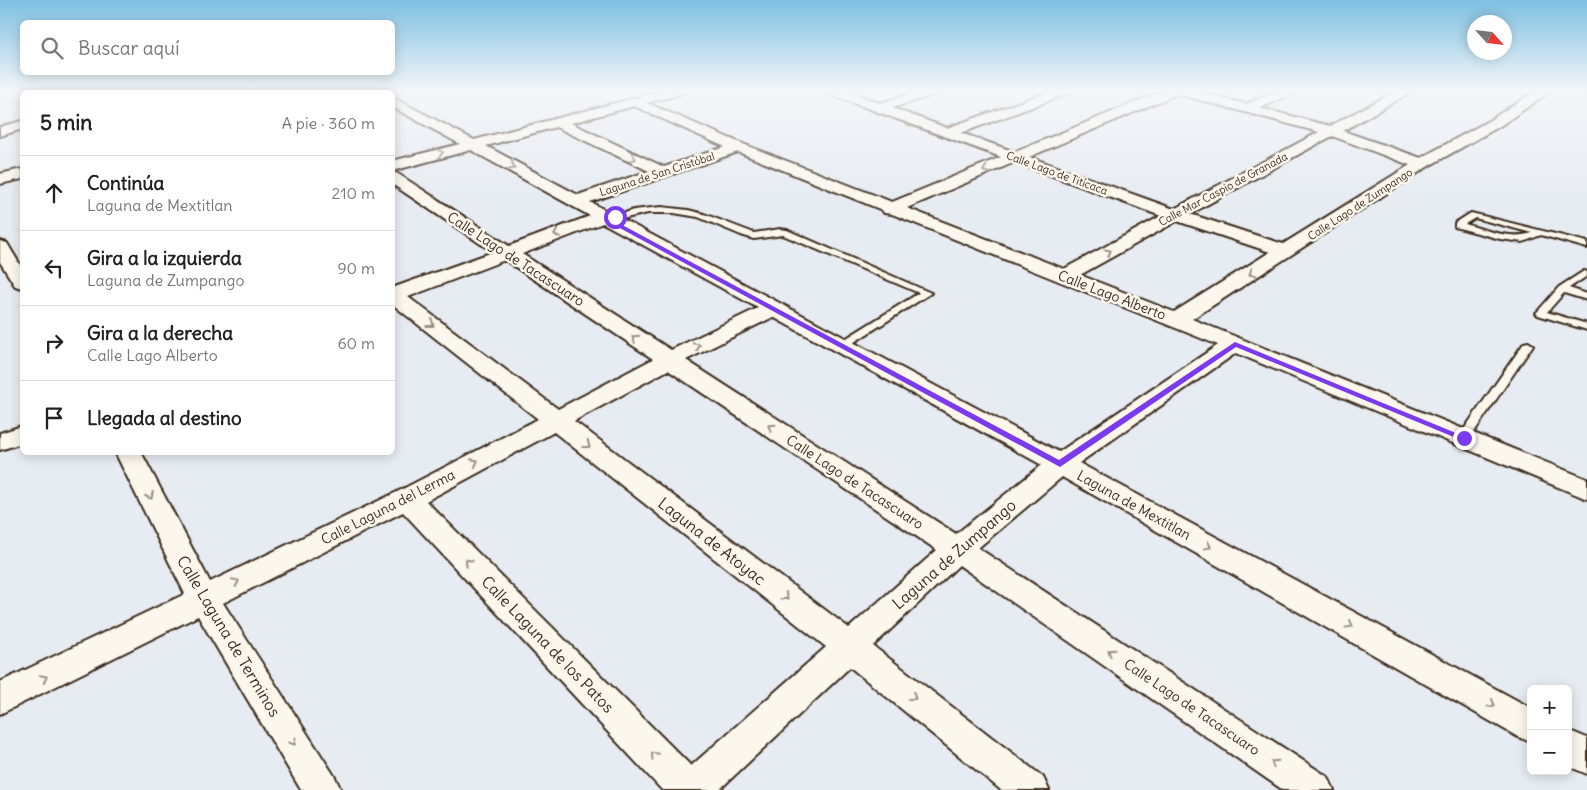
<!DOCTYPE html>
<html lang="es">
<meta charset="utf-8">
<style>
body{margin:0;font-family:Delius,sans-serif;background:#f2f2f2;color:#222}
.controls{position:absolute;right:15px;bottom:15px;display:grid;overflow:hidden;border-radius:8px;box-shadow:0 2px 12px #0003}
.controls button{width:45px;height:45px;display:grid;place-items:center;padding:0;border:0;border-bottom:1px solid #e0e0e0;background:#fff;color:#222;font:25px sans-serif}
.compass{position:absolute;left:1467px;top:15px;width:45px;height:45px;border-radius:50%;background:#fff;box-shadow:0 2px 12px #0003;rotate:117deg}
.stop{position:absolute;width:15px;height:15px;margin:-11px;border:4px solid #7c3aed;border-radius:50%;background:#fff}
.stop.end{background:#7c3aed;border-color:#fff;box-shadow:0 1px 5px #0008}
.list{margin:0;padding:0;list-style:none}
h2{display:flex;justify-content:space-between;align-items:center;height:65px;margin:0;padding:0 20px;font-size:21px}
h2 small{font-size:16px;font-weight:400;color:#767676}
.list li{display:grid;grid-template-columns:32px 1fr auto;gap:15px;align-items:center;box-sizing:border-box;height:75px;padding:0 20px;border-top:1px solid #e0e0e0}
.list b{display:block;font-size:19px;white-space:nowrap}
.list p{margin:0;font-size:16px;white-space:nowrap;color:#767676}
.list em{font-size:16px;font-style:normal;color:#767676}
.icon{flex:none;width:28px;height:28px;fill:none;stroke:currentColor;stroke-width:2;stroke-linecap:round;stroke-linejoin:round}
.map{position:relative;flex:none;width:1587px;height:790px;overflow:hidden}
.search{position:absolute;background:#fff;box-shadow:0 2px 12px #0003;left:20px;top:20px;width:375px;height:55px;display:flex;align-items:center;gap:12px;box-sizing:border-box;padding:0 18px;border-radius:8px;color:#767676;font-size:19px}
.panel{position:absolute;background:#fff;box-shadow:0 2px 12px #0003;left:20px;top:90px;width:375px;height:365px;border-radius:8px}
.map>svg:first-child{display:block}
</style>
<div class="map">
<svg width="1587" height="790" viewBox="0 0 1587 790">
<rect width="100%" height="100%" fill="#e7ecf2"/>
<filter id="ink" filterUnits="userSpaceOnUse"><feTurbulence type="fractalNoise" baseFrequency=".02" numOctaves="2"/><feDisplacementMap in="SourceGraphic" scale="10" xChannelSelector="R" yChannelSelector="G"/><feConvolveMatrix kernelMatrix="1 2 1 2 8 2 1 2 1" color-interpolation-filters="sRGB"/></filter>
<g filter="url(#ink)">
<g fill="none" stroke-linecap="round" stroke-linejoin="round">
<g stroke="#3b2a1e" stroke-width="4">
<path id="service" d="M 661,207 L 688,210 L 704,214 L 754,233 L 780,229 L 787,230 L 931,293 L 845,348 L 837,348 L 836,346 L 837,344 L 919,293 L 783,235 L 754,239 L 741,235 L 698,217 L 674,213 L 648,213 L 608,222 L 604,220 L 634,210 Z
M 1471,213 L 1587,242 L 1587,248 L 1541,235 L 1523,242 L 1500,239 L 1455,227 L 1455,223 ZM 1475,218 L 1532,233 C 1511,240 1486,230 1465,224 Z
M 1584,271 L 1587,272 L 1587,276 L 1569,288 L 1587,294 L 1587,300 L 1564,293 L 1547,312 L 1587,324 L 1587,330 L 1538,315 L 1536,313 L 1538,311 L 1559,287 Z
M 1528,342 L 1533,345 L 1468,441 L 1460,441 L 1458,438 L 1460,435 L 1524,343 Z"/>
</g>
<g stroke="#3b2a1e" stroke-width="4">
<path id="minor" d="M 132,90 L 151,90 L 150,92 L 131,92 Z
M 253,90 L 268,90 L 269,92 L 254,92 Z
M 665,90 L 686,90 L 684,93 L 647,103 L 743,144 L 892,202 L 1001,157 L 826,93 L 824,90 L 842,90 L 880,103 L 923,90 L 942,90 L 940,93 L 892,108 L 947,128 L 1054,90 L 1072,90 L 1070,93 L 961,133 L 1015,152 L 1165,90 L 1191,90 L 1246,104 L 1279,90 L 1296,90 L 1294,93 L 1260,108 L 1330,126 L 1398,90 L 1414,90 L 1343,131 L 1421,158 L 1490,120 L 1537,90 L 1552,90 L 1500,126 L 1427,167 L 1192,319 L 1587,479 L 1587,499 L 1236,353 L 1079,463 L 1531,708 L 1531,742 L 1518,737 L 1062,477 L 978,548 L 1328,777 L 1334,790 L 1283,790 L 959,565 L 873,646 L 1043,777 L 1049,790 L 1001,790 L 850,667 L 719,790 L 662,790 L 403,512 L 223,603 L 335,777 L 341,790 L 301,790 L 198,616 L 0,714 L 0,682 L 185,594 L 115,452 L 141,452 L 210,582 L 397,492 L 538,419 L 392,304 L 392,288 L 493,252 L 392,184 L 392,172 L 398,174 L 509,246 L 590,216 L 471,150 L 392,171 L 392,161 L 460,144 L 392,107 L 392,97 L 474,140 ZM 1177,94 L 1319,132 L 1174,209 L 1029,157 ZM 634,106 L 725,147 L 664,167 L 571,123 ZM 556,127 L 649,171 L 578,195 L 486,146 ZM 1332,136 L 1410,165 L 1283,244 L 1190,214 ZM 738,152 L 882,210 L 884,213 L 892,214 L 1218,345 L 1059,452 L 590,202 ZM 1015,162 L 1161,216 L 1064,269 L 907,208 ZM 1177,221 L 1270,252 L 1174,312 L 1080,275 ZM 603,223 L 758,308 L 671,350 L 522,254 ZM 505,260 L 653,359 L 558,409 L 408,297 ZM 773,317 L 1042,465 L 956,534 L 686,360 ZM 668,370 L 937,550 L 849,628 L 574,421 ZM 554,432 L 826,647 L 691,766 L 426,501 Z
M 22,121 L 22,129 L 0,136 L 0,127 Z
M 22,169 L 22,179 L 0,184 L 0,174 Z
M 0,241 L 7,243 L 22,268 L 22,288 L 15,286 L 0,262 Z
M 22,426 L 22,443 L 0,450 L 0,433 Z
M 1568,730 L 1587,738 L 1587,774 L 1568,766 Z"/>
</g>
<use href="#service" fill="#fbf7ec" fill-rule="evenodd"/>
<use href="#minor" fill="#fbf7ec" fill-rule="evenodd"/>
</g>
<defs><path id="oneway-chevron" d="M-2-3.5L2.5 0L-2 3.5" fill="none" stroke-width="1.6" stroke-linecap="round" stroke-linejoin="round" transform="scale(1.25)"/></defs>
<g stroke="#9b9085">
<use href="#oneway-chevron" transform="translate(440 153) rotate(-15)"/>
<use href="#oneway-chevron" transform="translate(633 158) rotate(25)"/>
<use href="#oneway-chevron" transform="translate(512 167) rotate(29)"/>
<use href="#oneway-chevron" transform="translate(986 170) rotate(158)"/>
<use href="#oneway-chevron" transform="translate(557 234) rotate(159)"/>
<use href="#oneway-chevron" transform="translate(1108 252) rotate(-29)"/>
<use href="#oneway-chevron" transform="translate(1252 273) rotate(148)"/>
<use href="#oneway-chevron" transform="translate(431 324) rotate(38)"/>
<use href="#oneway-chevron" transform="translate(635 338) rotate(-147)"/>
<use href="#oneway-chevron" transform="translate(697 346) rotate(-26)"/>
<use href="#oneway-chevron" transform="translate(771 427) rotate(-147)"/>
<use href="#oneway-chevron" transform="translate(587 445) rotate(38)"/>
<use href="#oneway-chevron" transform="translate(475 462) rotate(-28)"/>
<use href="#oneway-chevron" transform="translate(150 496) rotate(63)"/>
<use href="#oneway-chevron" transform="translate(1208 546) rotate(29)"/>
<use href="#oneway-chevron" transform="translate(468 562) rotate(-134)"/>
<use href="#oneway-chevron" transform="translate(236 582) rotate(-26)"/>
<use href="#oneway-chevron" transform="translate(785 597) rotate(38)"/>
<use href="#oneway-chevron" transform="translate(1350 625) rotate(29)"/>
<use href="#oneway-chevron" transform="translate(1111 652) rotate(-146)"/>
<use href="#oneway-chevron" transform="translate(44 678) rotate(-27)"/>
<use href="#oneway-chevron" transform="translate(913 697) rotate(38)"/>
<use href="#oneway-chevron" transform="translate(1492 704) rotate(29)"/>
<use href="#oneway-chevron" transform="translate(293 742) rotate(58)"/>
<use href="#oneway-chevron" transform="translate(654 755) rotate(-134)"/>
<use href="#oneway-chevron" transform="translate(1274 763) rotate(-146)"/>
</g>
</g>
<linearGradient id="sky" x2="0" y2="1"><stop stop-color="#7ec0e3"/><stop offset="0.45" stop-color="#f4f6f9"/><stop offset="1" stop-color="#f4f6f9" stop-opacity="0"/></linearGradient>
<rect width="1587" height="201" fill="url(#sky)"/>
<path fill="#7c3aed" d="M 615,215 L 618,217 L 613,220 L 1059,460 L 1235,342 L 1468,438 L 1464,441 L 1461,440 L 1236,347 L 1060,467 L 605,220 Z"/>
<g text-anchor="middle" stroke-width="5" stroke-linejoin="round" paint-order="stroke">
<g font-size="11" fill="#3b2a1e" stroke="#fbf7ec">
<text transform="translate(1057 173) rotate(20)" y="4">Calle Lago de Titicaca</text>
<text transform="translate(657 174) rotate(-18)" y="4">Laguna de San Cristóbal</text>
<text transform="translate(1223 189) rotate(-28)" y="4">Calle Mar Caspio de Granada</text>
<text transform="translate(1360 204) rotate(-33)" y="4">Calle Lago de Zumpango</text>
</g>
<g font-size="14" fill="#3b2a1e" stroke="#fbf7ec">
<text transform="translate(516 259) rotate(33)" y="5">Calle Lago de Tacascuaro</text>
<text transform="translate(1112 295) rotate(21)" y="5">Calle Lago Alberto</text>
<text transform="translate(855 482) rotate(33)" y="5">Calle Lago de Tacascuaro</text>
<text transform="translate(1134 505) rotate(29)" y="5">Laguna de Mextitlan</text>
<text transform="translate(388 507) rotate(-27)" y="5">Calle Laguna del Lerma</text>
<text transform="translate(1192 707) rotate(34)" y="5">Calle Lago de Tacascuaro</text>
</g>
<g font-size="16" fill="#3b2a1e" stroke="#fbf7ec">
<text transform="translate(712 541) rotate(38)" y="6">Laguna de Atoyac</text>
<text transform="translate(954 554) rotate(-41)" y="6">Laguna de Zumpango</text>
<text transform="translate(229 636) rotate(59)" y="6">Calle Laguna de Terminos</text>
<text transform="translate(548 644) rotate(46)" y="6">Calle Laguna de los Patos</text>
</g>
</g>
</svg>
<div class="controls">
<button>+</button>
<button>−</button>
</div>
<svg class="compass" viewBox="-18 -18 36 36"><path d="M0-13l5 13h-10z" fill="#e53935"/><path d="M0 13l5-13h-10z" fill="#767676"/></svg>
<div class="stop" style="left:615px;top:217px"></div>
<div class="stop end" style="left:1464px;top:438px"></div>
<div class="search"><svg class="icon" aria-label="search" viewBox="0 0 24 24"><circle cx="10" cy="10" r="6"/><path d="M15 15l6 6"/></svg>Buscar aquí</div>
<section class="panel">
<h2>5 min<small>A pie · 360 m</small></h2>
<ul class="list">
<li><svg class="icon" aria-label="ahead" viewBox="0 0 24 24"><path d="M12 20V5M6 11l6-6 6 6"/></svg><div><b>Continúa</b><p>Laguna de Mextitlan</p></div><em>210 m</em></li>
<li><svg class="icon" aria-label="left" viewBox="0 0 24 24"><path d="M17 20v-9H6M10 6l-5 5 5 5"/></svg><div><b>Gira a la izquierda</b><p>Laguna de Zumpango</p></div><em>90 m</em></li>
<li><svg class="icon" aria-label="right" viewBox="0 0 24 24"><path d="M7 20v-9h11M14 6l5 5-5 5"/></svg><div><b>Gira a la derecha</b><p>Calle Lago Alberto</p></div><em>60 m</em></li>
<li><svg class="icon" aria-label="arrive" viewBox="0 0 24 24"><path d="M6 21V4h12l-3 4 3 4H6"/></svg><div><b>Llegada al destino</b></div></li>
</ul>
</section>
</div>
